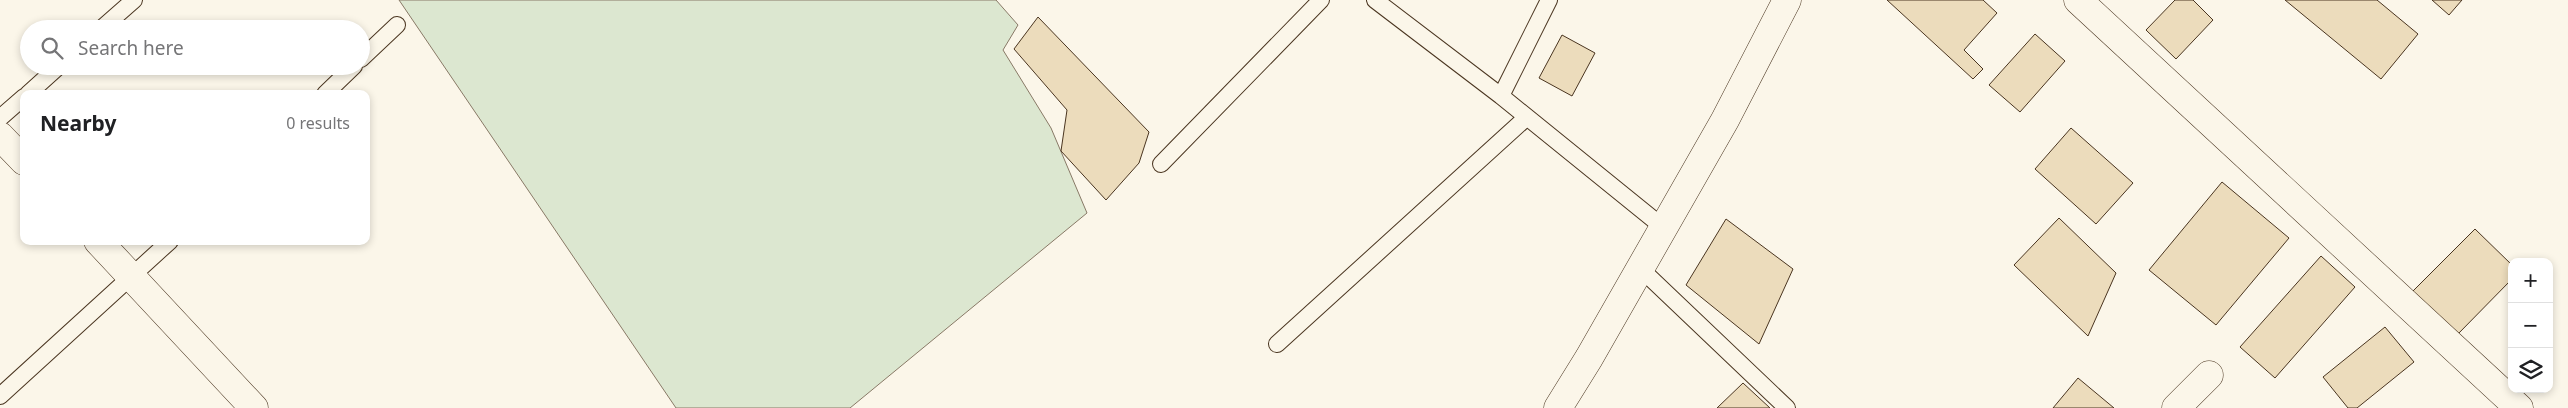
<!DOCTYPE html>
<meta charset="utf-8">
<style>
body{margin:0;font-family:"Noto Sans",sans-serif;background:#f2f2f2;color:#202124}
.controls{position:absolute;right:15px;bottom:15px;display:grid;overflow:hidden;border-radius:10px;box-shadow:0 2px 8px #0003}
.controls button{width:45px;height:45px;display:grid;place-items:center;padding:0;border:0;border-bottom:1px solid #e0e0e0;background:#fff;color:#202124;font:25px sans-serif}
.list{margin:0;padding:0;list-style:none}
h2{display:flex;justify-content:space-between;align-items:center;height:65px;margin:0;padding:0 20px;font-size:21px}
h2 small{font-size:16px;font-weight:400;color:#757577}
.icon{flex:none;width:28px;height:28px;fill:none;stroke:currentColor;stroke-width:2;stroke-linecap:round;stroke-linejoin:round}
.map{position:relative;flex:none;width:2568px;height:408px;overflow:hidden}
.search{position:absolute;background:#fff;box-shadow:0 2px 8px #0003;left:20px;top:20px;width:350px;height:55px;display:flex;align-items:center;gap:12px;box-sizing:border-box;padding:0 18px;border-radius:28px;color:#757577;font-size:19px}
.panel{position:absolute;background:#fff;box-shadow:0 2px 8px #0003;left:20px;top:90px;width:350px;height:155px;border-radius:10px}
.map>svg:first-child{display:block}
</style>
<div class="map">
<svg width="2568" height="408" viewBox="0 0 2568 408">
<rect width="100%" height="100%" fill="#fbf6e9"/>
<path fill="#dce7d0" stroke="#887966" d="M 399,0 L 996,0 L 1018,25 L 1003,50 L 1051,128 L 1087,213 L 850,408 L 676,408 Z"/>
<path fill="#ecdcbc" stroke="#4a3520" d="M 1887,0 L 1983,0 L 1997,13 L 1964,50 L 1983,69 L 1973,79 Z
M 2175,0 L 2193,0 L 2213,20 L 2176,59 L 2146,30 Z
M 2285,0 L 2377,0 L 2418,34 L 2381,79 Z
M 2432,0 L 2462,0 L 2449,15 Z
M 1038,17 L 1149,132 L 1139,163 L 1106,200 L 1061,151 L 1067,110 L 1014,49 Z
M 2035,34 L 2065,61 L 2020,112 L 1989,85 Z
M 1562,35 L 1595,53 L 1572,96 L 1539,78 Z
M 2071,128 L 2133,183 L 2096,224 L 2035,169 Z
M 2222,182 L 2289,238 L 2216,325 L 2149,270 Z
M 2059,218 L 2116,273 L 2088,336 L 2014,265 Z
M 1726,219 L 1793,269 L 1759,344 L 1686,285 Z
M 2475,229 L 2512,265 L 2512,279 L 2457,335 L 2412,292 Z
M 2321,256 L 2355,287 L 2275,378 L 2240,347 Z
M 2385,327 L 2414,362 L 2357,408 L 2348,408 L 2323,377 Z
M 2078,378 L 2114,408 L 2053,408 Z
M 1743,383 L 1770,408 L 1717,408 Z"/>
<g fill="none" stroke-linecap="round" stroke-linejoin="round">
<g stroke="#4a3520" stroke-width="18">
<path id="lane" d="M 1375,0 L 1501,96 L 1664,228
M 101,29 L 134,0
M 361,59 L 397,25
M 28,94 L 59,66
M 325,94 L 354,66
M 1501,96 L 1549,0
M 0,118 L 24,97
M 1161,164 L 1321,0
M 1641,269 L 1787,408
M 1277,344 L 1527,117
M 0,396 L 170,241"/>
</g>
<g stroke="#4a3520" stroke-width="29">
<path id="street" d="M 2078,0 L 2519,408
M 0,136 L 24,161
M 98,241 L 254,408
M 1558,408 L 1589,358 L 1725,120 L 1787,0
M 2176,408 L 2209,375"/>
</g>
<use href="#lane" stroke="#fbf6e9" stroke-width="16"/>
<use href="#street" stroke="#fbf6e9" stroke-width="28"/>
</g>
</svg>
<div class="controls">
<button>+</button>
<button>−</button>
<button><svg class="icon" aria-label="layers" viewBox="0 0 24 24"><path d="M12 4l9 5-9 5-9-5zM3 14l9 5 9-5"/></svg></button>
</div>
<div class="search"><svg class="icon" aria-label="search" viewBox="0 0 24 24"><circle cx="10" cy="10" r="6"/><path d="M15 15l6 6"/></svg>Search here</div>
<section class="panel">
<h2>Nearby<small>0 results</small></h2>
<ul class="list">
</ul>
</section>
</div>
